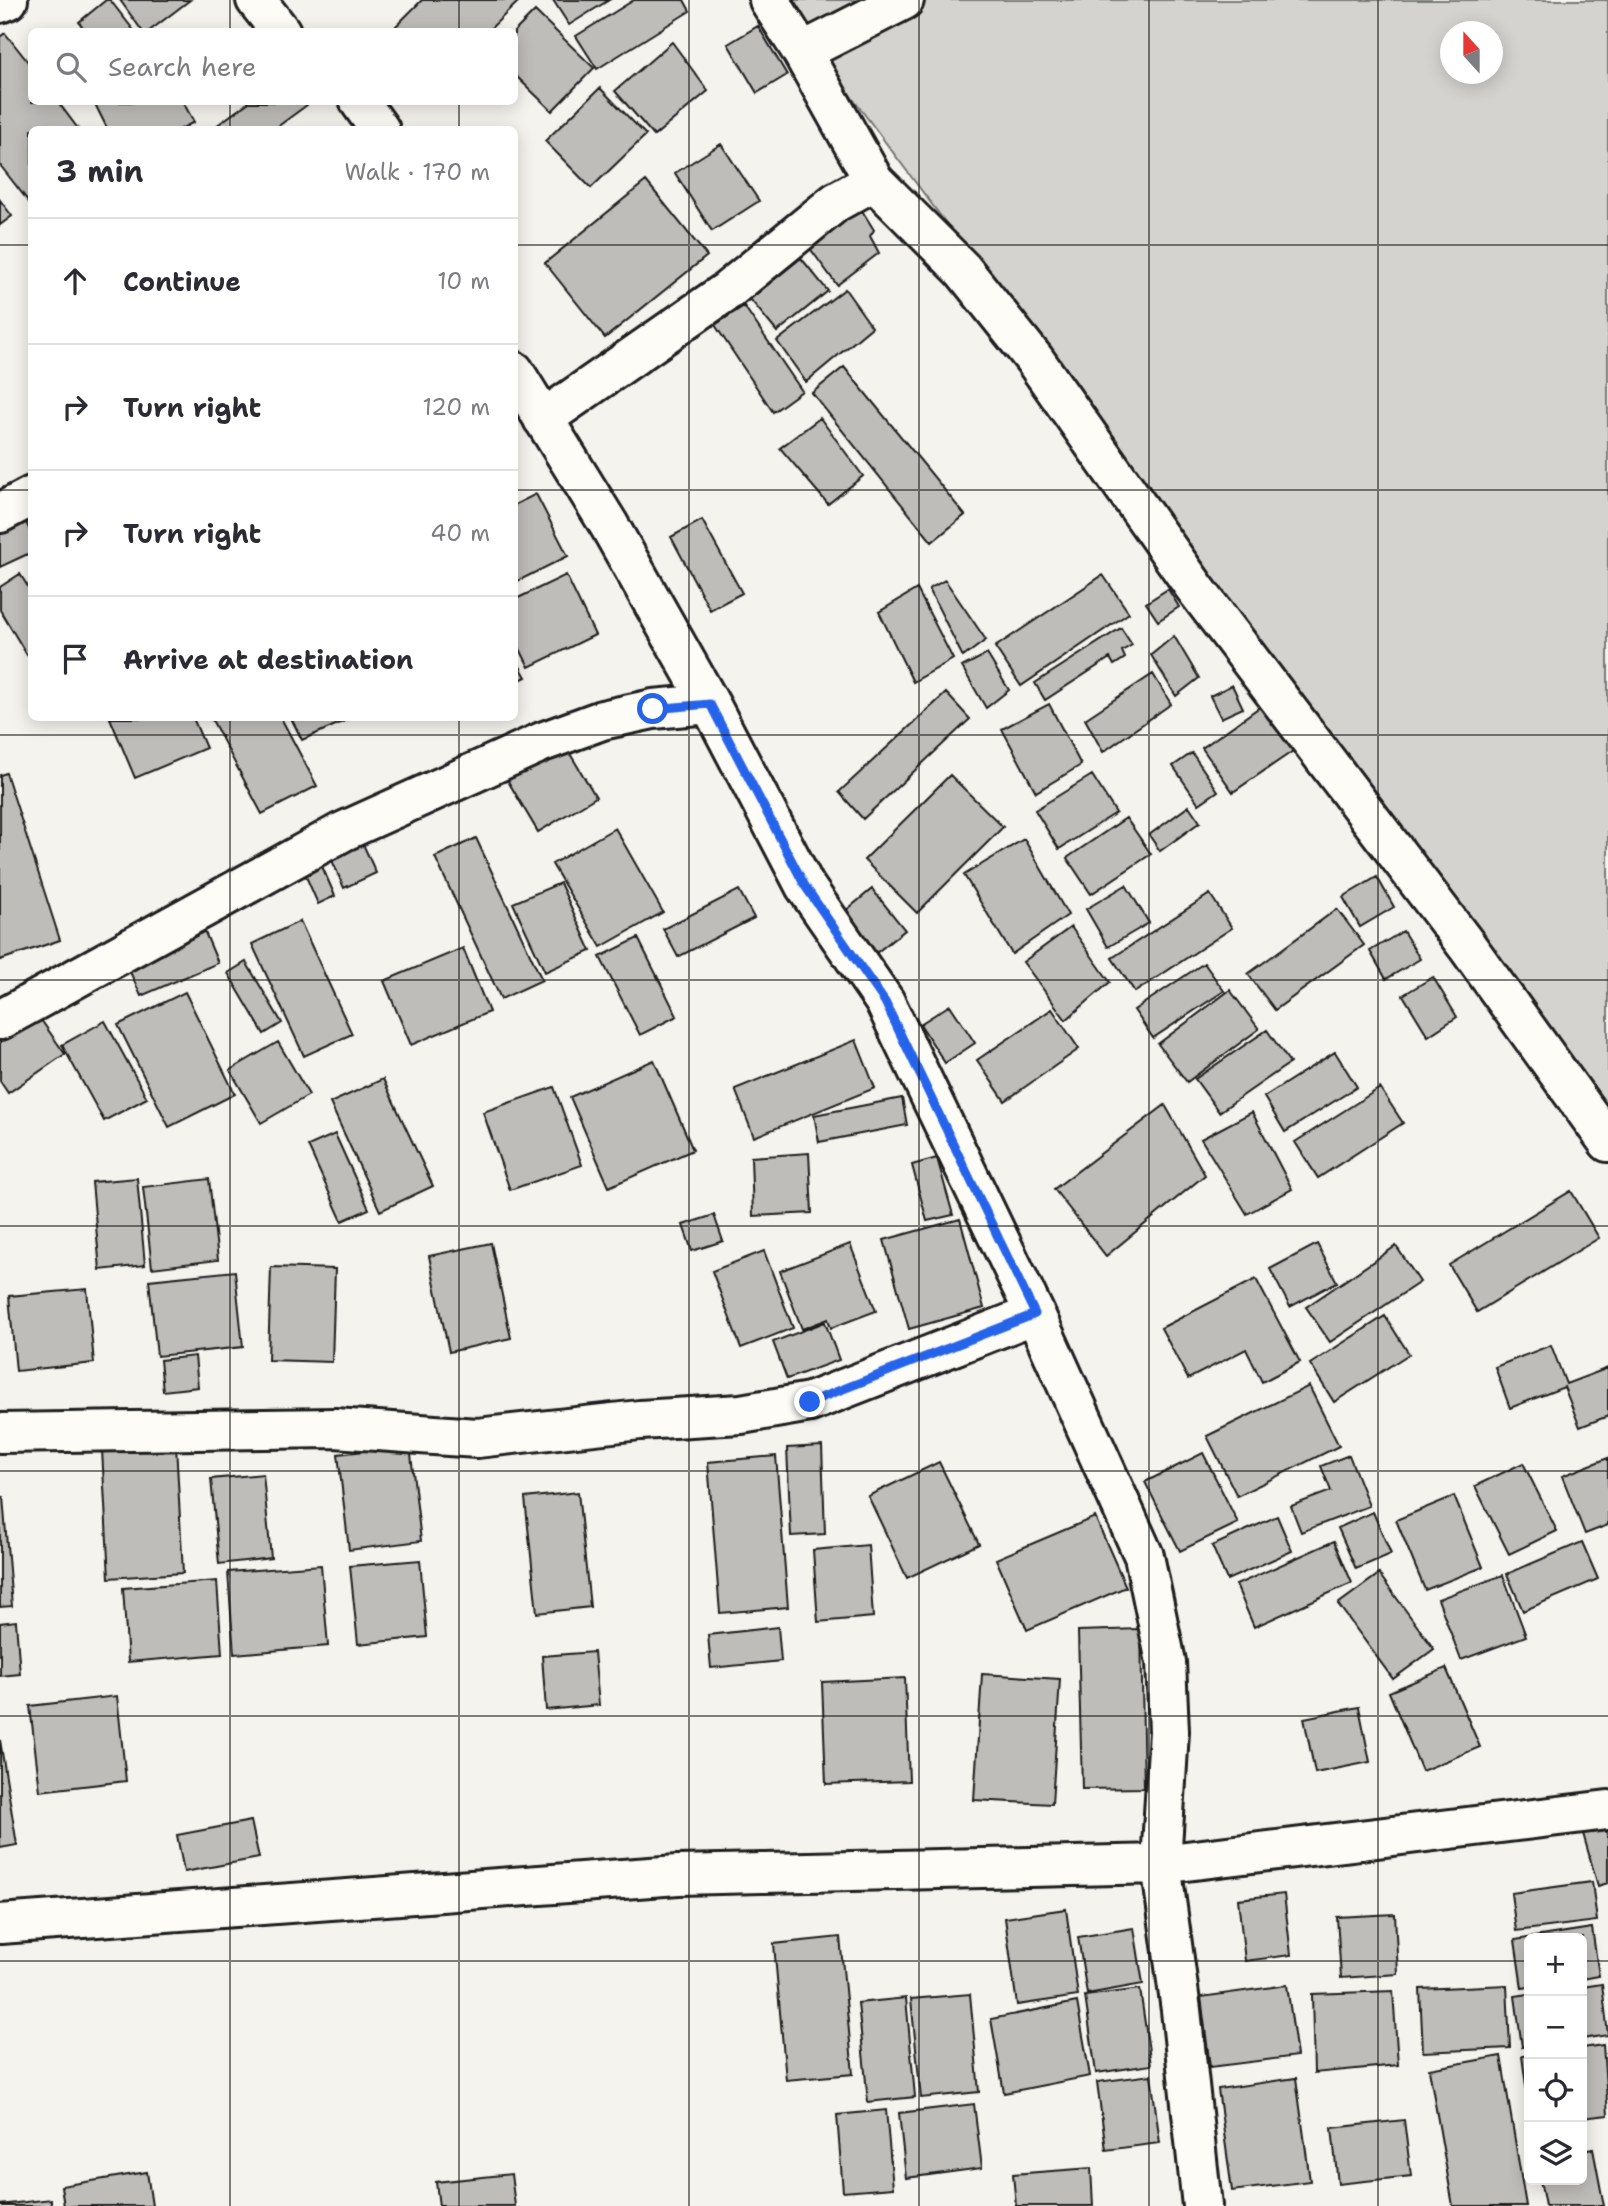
<!DOCTYPE html>
<meta charset="utf-8">
<style>
body{margin:0;font-family:"Shantell Sans",sans-serif;background:#f7f7f7;color:#2b2b33}
.controls{position:absolute;right:21px;bottom:21px;display:grid;overflow:hidden;border-radius:10px;box-shadow:0 4px 18px #0003}
.controls button{width:63px;height:63px;display:grid;place-items:center;padding:0;border:0;border-bottom:2px solid #e1e1e2;background:#fff;color:#2b2b33;font:35px sans-serif}
.compass{position:absolute;left:1440px;top:21px;width:63px;height:63px;border-radius:50%;background:#fff;box-shadow:0 4px 18px #0003;rotate:339deg}
.stop{position:absolute;width:21px;height:21px;margin:-16px;border:5px solid #2563eb;border-radius:50%;background:#fff}
.stop.end{background:#2563eb;border-color:#fff;box-shadow:0 2px 7px #0008}
.list{margin:0;padding:0;list-style:none}
h2{display:flex;justify-content:space-between;align-items:center;height:91px;margin:0;padding:0 28px;font-size:30px}
h2 small{font-size:23px;font-weight:400;color:#7c7c81}
.list li{display:grid;grid-template-columns:46px 1fr auto;gap:21px;align-items:center;box-sizing:border-box;height:126px;padding:0 28px;border-top:2px solid #e1e1e2}
.list b{display:block;font-size:26px;white-space:nowrap}
.list em{font-size:23px;font-style:normal;color:#7c7c81}
.icon{flex:none;width:38px;height:38px;fill:none;stroke:currentColor;stroke-width:2;stroke-linecap:round;stroke-linejoin:round}
.map{position:relative;flex:none;width:1608px;height:2206px;overflow:hidden}
.search{position:absolute;background:#fff;box-shadow:0 4px 18px #0003;left:28px;top:28px;width:490px;height:77px;display:flex;align-items:center;gap:18px;box-sizing:border-box;padding:0 24px;border-radius:10px;color:#7c7c81;font-size:26px}
.panel{position:absolute;background:#fff;box-shadow:0 4px 18px #0003;left:28px;top:126px;width:490px;height:595px;border-radius:10px}
.map>svg:first-child{display:block}
</style>
<div class="map">
<svg width="1608" height="2206" viewBox="0 0 1608 2206">
<rect width="100%" height="100%" fill="#f4f3ee"/>
<filter id="ink" filterUnits="userSpaceOnUse"><feTurbulence type="fractalNoise" baseFrequency=".0143" numOctaves="2"/><feDisplacementMap in="SourceGraphic" scale="14" xChannelSelector="R" yChannelSelector="G"/><feConvolveMatrix kernelMatrix="1 2 1 2 8 2 1 2 1" color-interpolation-filters="sRGB"/></filter>
<g filter="url(#ink)">
<path fill="#d4d3cf" stroke="#787876" stroke-width="2" fill-rule="evenodd" d="M 779,0 L 1608,0 L 1608,1108 ZM 1450,32 L 1492,32 L 1492,74 L 1450,74 Z"/>
<path fill="#bebdba" stroke="#1c1c1c" stroke-width="2" d="M 106,0 L 110,0 L 135,32 L 86,32 L 79,22 Z
M 120,0 L 190,0 L 148,32 L 143,32 Z
M 422,0 L 520,0 L 487,32 L 390,32 Z
M 553,0 L 609,0 L 569,25 Z
M 634,0 L 684,0 L 690,11 L 597,69 L 576,36 Z
M 535,11 L 594,68 L 552,111 L 514,74 L 514,32 Z
M 758,26 L 787,75 L 757,93 L 728,44 Z
M 5,33 L 32,67 L 32,102 L 58,102 L 79,130 L 32,130 L 32,206 L 0,165 L 0,37 Z
M 672,42 L 708,91 L 654,136 L 615,91 Z
M 600,88 L 646,135 L 591,188 L 545,141 Z
M 94,102 L 183,102 L 194,122 L 179,130 L 108,130 Z
M 249,102 L 304,102 L 307,105 L 273,130 L 218,130 L 216,126 Z
M 721,144 L 759,201 L 712,231 L 675,173 Z
M 646,181 L 707,256 L 605,338 L 545,263 Z
M 0,200 L 12,216 L 0,225 Z
M 861,209 L 874,230 L 870,236 L 879,253 L 837,285 L 809,247 Z
M 801,258 L 828,291 L 777,332 L 750,299 Z
M 845,289 L 872,327 L 806,382 L 777,341 Z
M 744,306 L 802,391 L 773,412 L 715,325 Z
M 844,367 L 965,515 L 932,542 L 812,393 Z
M 820,418 L 863,476 L 828,504 L 780,448 Z
M 536,494 L 568,556 L 514,583 L 514,505 Z
M 24,518 L 32,535 L 32,552 L 0,567 L 0,529 Z
M 702,520 L 742,593 L 710,610 L 671,537 Z
M 20,574 L 32,593 L 32,651 L 27,655 L 0,610 L 0,587 Z
M 566,575 L 595,635 L 529,667 L 514,637 L 514,600 Z
M 1103,575 L 1129,613 L 1021,686 L 995,647 Z
M 945,580 L 986,640 L 963,657 L 929,589 Z
M 917,589 L 953,659 L 913,682 L 879,612 Z
M 1168,589 L 1179,607 L 1158,621 L 1146,603 Z
M 1121,628 L 1132,645 L 1122,651 L 1125,658 L 1114,665 L 1110,658 L 1045,700 L 1035,683 Z
M 1174,636 L 1199,678 L 1176,696 L 1151,655 Z
M 987,654 L 1009,690 L 986,708 L 962,667 Z
M 514,656 L 526,677 L 514,683 Z
M 1153,674 L 1171,704 L 1103,752 L 1085,719 Z
M 1232,685 L 1243,708 L 1221,718 L 1210,696 Z
M 946,693 L 970,719 L 863,819 L 839,792 Z
M 1049,704 L 1081,765 L 1036,792 L 1002,729 Z
M 1264,704 L 1296,749 L 1233,792 L 1202,748 Z
M 110,718 L 193,718 L 206,748 L 135,778 Z
M 211,718 L 281,718 L 317,786 L 262,814 Z
M 291,718 L 346,718 L 347,720 L 302,740 Z
M 563,742 L 596,797 L 538,832 L 505,776 Z
M 1192,753 L 1218,791 L 1199,804 L 1173,766 Z
M 6,773 L 60,940 L 0,960 L 0,775 Z
M 950,775 L 1003,827 L 917,913 L 864,860 Z
M 1092,775 L 1116,813 L 1059,849 L 1035,810 Z
M 1189,806 L 1200,822 L 1160,851 L 1149,835 Z
M 1126,818 L 1151,854 L 1091,894 L 1067,858 Z
M 615,828 L 663,912 L 601,947 L 552,864 Z
M 476,838 L 542,980 L 501,999 L 435,857 Z
M 1024,839 L 1068,915 L 1012,954 L 964,875 Z
M 363,844 L 376,873 L 344,888 L 331,858 Z
M 321,864 L 335,896 L 318,904 L 304,872 Z
M 1377,877 L 1394,907 L 1360,927 L 1343,897 Z
M 560,883 L 591,951 L 545,972 L 513,903 Z
M 1126,885 L 1149,923 L 1108,947 L 1086,909 Z
M 872,889 L 905,930 L 876,953 L 843,913 Z
M 739,890 L 754,918 L 678,957 L 663,929 Z
M 1210,894 L 1232,928 L 1135,992 L 1112,958 Z
M 1337,909 L 1364,945 L 1275,1010 L 1248,974 Z
M 300,921 L 352,1034 L 304,1056 L 252,944 Z
M 1071,927 L 1110,982 L 1066,1020 L 1023,962 Z
M 204,930 L 218,963 L 141,996 L 126,963 Z
M 1403,931 L 1420,959 L 1386,979 L 1370,951 Z
M 638,938 L 677,1016 L 640,1035 L 600,957 Z
M 463,948 L 489,1012 L 411,1045 L 384,981 Z
M 246,962 L 282,1023 L 264,1034 L 228,973 Z
M 1204,963 L 1224,991 L 1153,1038 L 1134,1010 Z
M 1433,977 L 1457,1017 L 1428,1036 L 1403,995 Z
M 1230,990 L 1259,1029 L 1187,1082 L 1158,1044 Z
M 185,992 L 235,1094 L 169,1127 L 118,1025 Z
M 950,1005 L 975,1043 L 945,1063 L 920,1024 Z
M 1052,1009 L 1079,1049 L 1005,1101 L 977,1060 Z
M 34,1010 L 65,1054 L 8,1093 L 0,1081 L 0,1032 Z
M 105,1021 L 147,1098 L 104,1121 L 62,1045 Z
M 1267,1030 L 1290,1063 L 1219,1112 L 1195,1079 Z
M 856,1040 L 875,1088 L 754,1137 L 735,1089 Z
M 278,1042 L 309,1095 L 261,1123 L 230,1070 Z
M 1335,1052 L 1357,1087 L 1285,1132 L 1264,1097 Z
M 654,1060 L 693,1150 L 609,1187 L 570,1097 Z
M 383,1079 L 433,1186 L 380,1211 L 330,1103 Z
M 554,1087 L 582,1165 L 510,1190 L 483,1112 Z
M 1380,1088 L 1403,1123 L 1318,1178 L 1295,1142 Z
M 902,1098 L 907,1125 L 819,1142 L 814,1115 Z
M 1165,1105 L 1205,1175 L 1106,1256 L 1054,1189 Z
M 1252,1112 L 1292,1189 L 1247,1214 L 1201,1139 Z
M 335,1134 L 369,1209 L 342,1221 L 308,1146 Z
M 809,1153 L 812,1213 L 753,1216 L 751,1157 Z
M 937,1158 L 953,1215 L 927,1221 L 912,1165 Z
M 137,1178 L 145,1265 L 100,1270 L 92,1182 Z
M 209,1179 L 218,1260 L 152,1268 L 143,1187 Z
M 1571,1191 L 1599,1238 L 1477,1312 L 1449,1265 Z
M 714,1215 L 723,1241 L 692,1251 L 683,1225 Z
M 960,1219 L 984,1308 L 909,1329 L 884,1240 Z
M 491,1243 L 511,1338 L 449,1352 L 429,1256 Z
M 850,1244 L 876,1311 L 831,1328 L 828,1319 L 802,1329 L 780,1271 Z
M 1317,1244 L 1337,1282 L 1290,1307 L 1270,1269 Z
M 1396,1246 L 1420,1282 L 1330,1342 L 1306,1307 Z
M 764,1251 L 793,1328 L 741,1348 L 712,1271 Z
M 271,1267 L 335,1269 L 332,1362 L 268,1360 Z
M 235,1271 L 243,1347 L 157,1356 L 149,1280 Z
M 1256,1279 L 1300,1362 L 1262,1382 L 1246,1349 L 1188,1379 L 1161,1328 Z
M 87,1289 L 94,1363 L 16,1371 L 9,1296 Z
M 1385,1316 L 1409,1354 L 1334,1402 L 1310,1364 Z
M 825,1322 L 839,1360 L 787,1379 L 773,1342 Z
M 1551,1345 L 1566,1384 L 1608,1368 L 1608,1416 L 1580,1427 L 1564,1387 L 1510,1408 L 1495,1367 Z
M 195,1356 L 198,1387 L 163,1391 L 160,1360 Z
M 1309,1386 L 1339,1446 L 1237,1496 L 1207,1436 Z
M 176,1445 L 183,1573 L 109,1578 L 102,1450 Z
M 410,1446 L 421,1541 L 349,1550 L 338,1454 Z
M 822,1446 L 825,1534 L 791,1536 L 787,1448 Z
M 1203,1453 L 1238,1523 L 1180,1551 L 1145,1482 Z
M 1349,1455 L 1369,1506 L 1301,1532 L 1291,1506 L 1331,1491 L 1321,1466 Z
M 776,1456 L 788,1607 L 720,1613 L 708,1462 Z
M 1608,1458 L 1608,1525 L 1585,1534 L 1562,1476 Z
M 939,1462 L 979,1544 L 907,1578 L 868,1496 Z
M 1523,1463 L 1557,1531 L 1509,1554 L 1475,1486 Z
M 263,1474 L 271,1558 L 219,1564 L 211,1479 Z
M 578,1492 L 590,1607 L 537,1613 L 525,1498 Z
M 1454,1496 L 1483,1567 L 1425,1590 L 1396,1520 Z
M 0,1497 L 3,1497 L 12,1606 L 0,1607 Z
M 1373,1512 L 1391,1554 L 1356,1569 L 1338,1528 Z
M 1277,1516 L 1292,1551 L 1227,1580 L 1212,1546 Z
M 1095,1517 L 1126,1587 L 1027,1630 L 996,1559 Z
M 1334,1541 L 1352,1583 L 1254,1627 L 1236,1585 Z
M 1582,1542 L 1598,1579 L 1523,1611 L 1507,1574 Z
M 868,1545 L 873,1617 L 818,1622 L 813,1550 Z
M 420,1560 L 427,1637 L 358,1644 L 350,1566 Z
M 321,1565 L 328,1646 L 234,1654 L 228,1572 Z
M 1379,1574 L 1434,1649 L 1393,1679 L 1338,1604 Z
M 1503,1575 L 1526,1636 L 1461,1660 L 1438,1599 Z
M 217,1581 L 222,1654 L 128,1662 L 123,1588 Z
M 16,1621 L 20,1674 L 0,1676 L 0,1623 Z
M 778,1627 L 781,1661 L 711,1668 L 708,1635 Z
M 1141,1629 L 1144,1788 L 1082,1789 L 1078,1631 Z
M 594,1652 L 599,1705 L 546,1710 L 542,1656 Z
M 1446,1668 L 1480,1747 L 1422,1771 L 1389,1692 Z
M 982,1674 L 1060,1679 L 1052,1804 L 974,1800 Z
M 905,1678 L 909,1781 L 826,1784 L 822,1682 Z
M 117,1696 L 126,1781 L 40,1791 L 30,1706 Z
M 1359,1707 L 1370,1762 L 1315,1773 L 1304,1718 Z
M 0,1740 L 17,1845 L 0,1848 Z
M 251,1821 L 259,1858 L 184,1872 L 177,1835 Z
M 1604,1823 L 1608,1836 L 1608,1883 L 1598,1886 L 1582,1830 Z
M 1592,1882 L 1597,1921 L 1516,1931 L 1511,1893 Z
M 1284,1894 L 1291,1955 L 1245,1961 L 1238,1899 Z
M 1066,1909 L 1078,1996 L 1017,2005 L 1005,1918 Z
M 1395,1914 L 1398,1974 L 1341,1978 L 1337,1917 Z
M 1134,1928 L 1143,1984 L 1087,1994 L 1078,1937 Z
M 1592,1928 L 1599,1976 L 1582,1979 L 1582,1938 L 1529,1938 L 1529,1987 L 1522,1988 L 1515,1940 Z
M 840,1937 L 853,2074 L 786,2080 L 774,1944 Z
M 1602,1984 L 1608,2035 L 1582,2039 L 1582,1987 Z
M 1287,1985 L 1297,2056 L 1210,2067 L 1201,1997 Z
M 1507,1985 L 1510,2048 L 1423,2052 L 1420,1989 Z
M 1140,1989 L 1151,2065 L 1096,2073 L 1085,1996 Z
M 1393,1991 L 1398,2065 L 1314,2073 L 1312,1994 Z
M 970,1994 L 979,2092 L 921,2098 L 911,1999 Z
M 1529,1994 L 1529,2046 L 1522,2047 L 1515,1996 Z
M 906,1998 L 915,2097 L 868,2102 L 858,2003 Z
M 1077,2002 L 1090,2076 L 1004,2093 L 991,2019 Z
M 1603,2045 L 1608,2115 L 1582,2118 L 1582,2048 Z
M 1529,2055 L 1529,2108 L 1522,2056 Z
M 1501,2056 L 1526,2206 L 1453,2206 L 1429,2069 Z
M 1151,2075 L 1160,2143 L 1106,2150 L 1097,2082 Z
M 1296,2078 L 1310,2181 L 1232,2191 L 1218,2089 Z
M 974,2104 L 982,2168 L 906,2178 L 899,2113 Z
M 886,2110 L 893,2188 L 843,2192 L 837,2115 Z
M 1404,2120 L 1411,2176 L 1338,2184 L 1332,2128 Z
M 1593,2149 L 1604,2206 L 1545,2206 L 1540,2180 L 1582,2180 L 1582,2151 Z
M 1091,2168 L 1093,2206 L 1016,2206 L 1013,2174 Z
M 147,2172 L 152,2206 L 64,2206 L 61,2186 Z
M 511,2174 L 515,2206 L 439,2206 L 436,2182 Z
M 51,2199 L 51,2206 L 0,2206 L 0,2205 Z"/>
<g fill="none" stroke-linecap="round" stroke-linejoin="round">
<g stroke="#1c1c1c" stroke-width="44">
<path id="minor" d="M 256,0 L 281,32
M 769,0 L 802,52 L 874,181 L 963,270 L 1034,359 L 1195,588 L 1467,946 L 1608,1142
M 0,3 L 8,0
M 802,52 L 904,0
M 360,102 L 380,130
M 514,371 L 609,525 L 710,704 L 805,886 L 885,1002 L 1035,1314 L 1144,1556 L 1166,1662 L 1169,1731 L 1161,1864 L 1181,2010 L 1202,2206
M 543,419 L 727,291 L 836,202 L 874,181
M 0,513 L 32,496
M 0,1020 L 342,832 L 542,742 L 602,720 L 653,709 L 710,704
M 0,1433 L 335,1428 L 477,1438 L 640,1420 L 741,1414 L 810,1402 L 1035,1314
M 0,1924 L 678,1875 L 1161,1864 L 1608,1810"/>
</g>
<use href="#minor" stroke="#fdfcf7" stroke-width="38"/>
</g>
</g>
<g fill="none" stroke-linecap="round" stroke-linejoin="round" filter="url(#ink)">
<path stroke="#2563eb" stroke-width="9" d="M 653,709 L 710,704 L 805,886 L 885,1002 L 1035,1314 L 810,1402"/>
</g>
<path fill="none" stroke="#1c1c1c" stroke-width="2" stroke-opacity="0.55" d="M 230,0 L 230,32M 459,0 L 459,32M 689,0 L 689,2206M 919,0 L 919,2206M 1149,0 L 1149,2206M 1378,0 L 1378,2206M 230,102 L 230,130M 459,102 L 459,130M 0,245 L 32,245M 514,245 L 1608,245M 0,490 L 32,490M 514,490 L 1608,490M 230,718 L 230,2206M 459,718 L 459,2206M 0,735 L 1608,735M 0,980 L 1608,980M 0,1226 L 1608,1226M 0,1471 L 1608,1471M 0,1716 L 1608,1716M 0,1961 L 1529,1961M 1582,1961 L 1608,1961"/>
</svg>
<div class="controls">
<button>+</button>
<button>−</button>
<button><svg class="icon" aria-label="locate" viewBox="0 0 24 24"><circle cx="12" cy="12" r="6"/><path d="M12 2v4M12 18v4M2 12h4M18 12h4"/></svg></button>
<button><svg class="icon" aria-label="layers" viewBox="0 0 24 24"><path d="M12 4l9 5-9 5-9-5zM3 14l9 5 9-5"/></svg></button>
</div>
<svg class="compass" viewBox="-18 -18 36 36"><path d="M0-13l5 13h-10z" fill="#e53935"/><path d="M0 13l5-13h-10z" fill="#7c7c81"/></svg>
<div class="stop" style="left:653px;top:709px"></div>
<div class="stop end" style="left:810px;top:1402px"></div>
<div class="search"><svg class="icon" aria-label="search" viewBox="0 0 24 24"><circle cx="10" cy="10" r="6"/><path d="M15 15l6 6"/></svg>Search here</div>
<section class="panel">
<h2>3 min<small>Walk · 170 m</small></h2>
<ul class="list">
<li><svg class="icon" aria-label="ahead" viewBox="0 0 24 24"><path d="M12 20V5M6 11l6-6 6 6"/></svg><div><b>Continue</b></div><em>10 m</em></li>
<li><svg class="icon" aria-label="right" viewBox="0 0 24 24"><path d="M7 20v-9h11M14 6l5 5-5 5"/></svg><div><b>Turn right</b></div><em>120 m</em></li>
<li><svg class="icon" aria-label="right" viewBox="0 0 24 24"><path d="M7 20v-9h11M14 6l5 5-5 5"/></svg><div><b>Turn right</b></div><em>40 m</em></li>
<li><svg class="icon" aria-label="arrive" viewBox="0 0 24 24"><path d="M6 21V4h12l-3 4 3 4H6"/></svg><div><b>Arrive at destination</b></div></li>
</ul>
</section>
</div>
